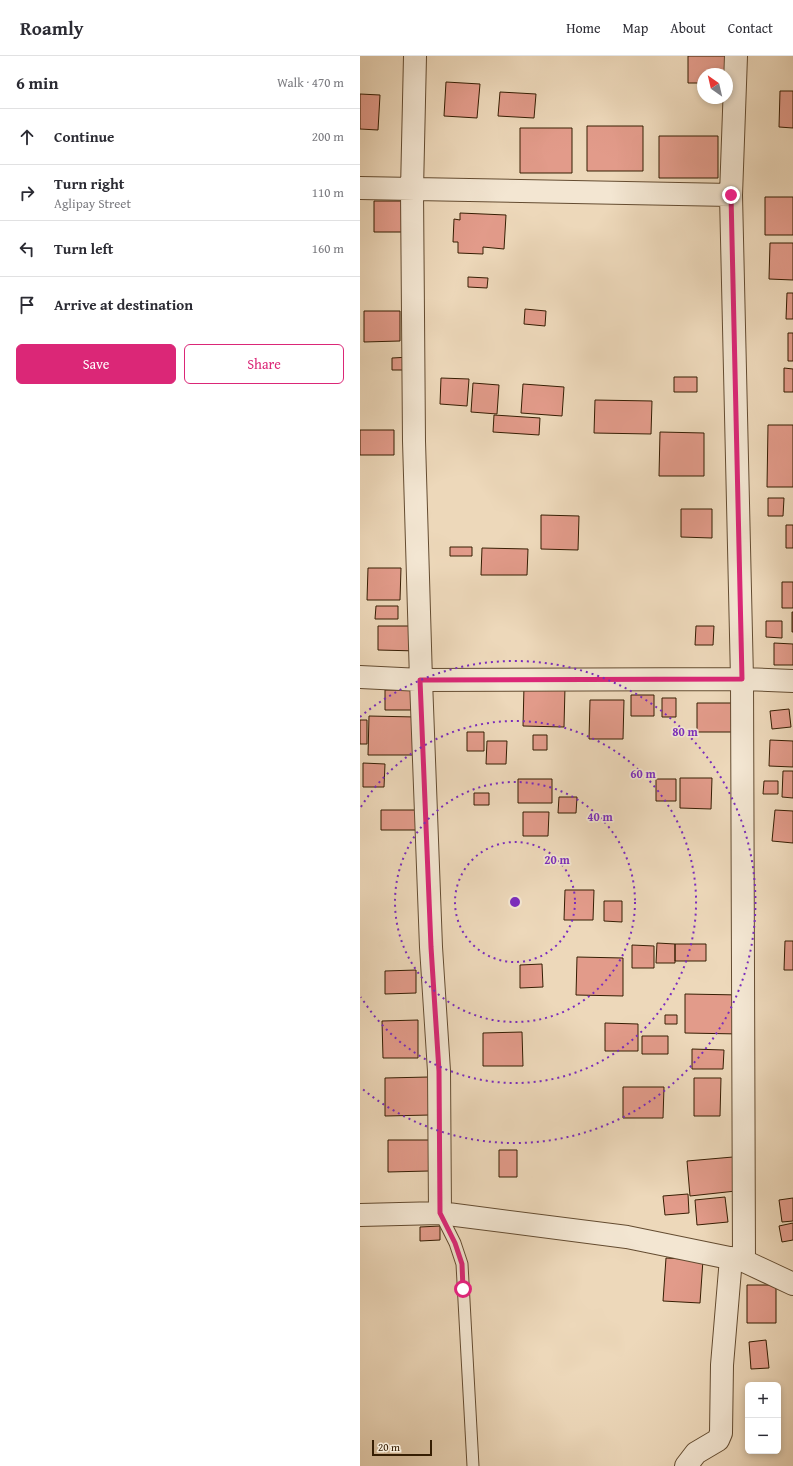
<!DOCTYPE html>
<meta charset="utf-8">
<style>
body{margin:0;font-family:"Gentium Book Plus",serif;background:#f2f2f3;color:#2b2b33}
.controls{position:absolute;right:12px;bottom:12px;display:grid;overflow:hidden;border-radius:6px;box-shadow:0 2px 6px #0003}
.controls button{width:36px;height:36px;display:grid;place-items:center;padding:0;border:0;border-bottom:1px solid #e1e1e2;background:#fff;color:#2b2b33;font:20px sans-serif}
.compass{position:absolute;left:337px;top:12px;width:36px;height:36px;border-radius:50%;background:#fff;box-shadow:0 2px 6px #0003;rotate:326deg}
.scale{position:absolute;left:12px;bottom:10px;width:60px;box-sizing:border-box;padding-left:4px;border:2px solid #361e03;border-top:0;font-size:11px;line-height:14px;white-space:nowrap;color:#361e03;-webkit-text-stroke:3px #f3e6d2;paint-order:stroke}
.stop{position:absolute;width:12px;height:12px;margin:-9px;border:3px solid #db2777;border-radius:50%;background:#fff}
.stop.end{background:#db2777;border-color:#fff;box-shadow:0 1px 4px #0008}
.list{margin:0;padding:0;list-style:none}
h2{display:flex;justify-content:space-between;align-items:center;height:52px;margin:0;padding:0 16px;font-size:17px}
h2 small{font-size:13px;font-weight:400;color:#7c7c81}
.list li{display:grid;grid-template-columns:26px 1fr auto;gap:12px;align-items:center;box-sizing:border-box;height:56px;padding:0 16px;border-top:1px solid #e1e1e2}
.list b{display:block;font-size:15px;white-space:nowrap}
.list p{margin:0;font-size:13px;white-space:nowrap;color:#7c7c81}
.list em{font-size:13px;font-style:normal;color:#7c7c81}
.actions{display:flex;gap:8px;padding:12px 16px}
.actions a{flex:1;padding:9px 0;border:1px solid #db2777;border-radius:6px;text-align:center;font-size:14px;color:#db2777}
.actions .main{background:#db2777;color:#fff}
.icon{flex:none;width:22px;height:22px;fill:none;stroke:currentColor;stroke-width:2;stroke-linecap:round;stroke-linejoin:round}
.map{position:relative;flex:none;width:433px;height:1410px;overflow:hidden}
header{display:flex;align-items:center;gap:24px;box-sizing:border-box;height:56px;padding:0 20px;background:#fff;border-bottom:1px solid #e1e1e2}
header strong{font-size:19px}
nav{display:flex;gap:22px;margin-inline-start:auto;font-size:14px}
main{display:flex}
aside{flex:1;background:#fff}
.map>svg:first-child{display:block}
</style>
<header>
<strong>Roamly</strong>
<nav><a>Home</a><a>Map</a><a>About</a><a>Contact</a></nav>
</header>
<main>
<aside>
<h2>6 min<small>Walk · 470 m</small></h2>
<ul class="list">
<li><svg class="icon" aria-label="ahead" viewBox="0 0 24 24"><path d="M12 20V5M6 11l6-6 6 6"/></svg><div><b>Continue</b></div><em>200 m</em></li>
<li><svg class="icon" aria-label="right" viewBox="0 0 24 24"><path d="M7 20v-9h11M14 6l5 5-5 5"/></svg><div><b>Turn right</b><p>Aglipay Street</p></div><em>110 m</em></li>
<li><svg class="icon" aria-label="left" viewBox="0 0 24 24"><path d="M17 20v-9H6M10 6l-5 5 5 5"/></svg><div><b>Turn left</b></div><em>160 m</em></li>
<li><svg class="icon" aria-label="arrive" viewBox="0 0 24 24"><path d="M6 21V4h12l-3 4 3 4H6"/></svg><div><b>Arrive at destination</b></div></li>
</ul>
<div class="actions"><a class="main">Save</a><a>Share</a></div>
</aside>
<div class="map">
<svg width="433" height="1410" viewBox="0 0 433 1410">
<rect width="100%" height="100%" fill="#edd8ba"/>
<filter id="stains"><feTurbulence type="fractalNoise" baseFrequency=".005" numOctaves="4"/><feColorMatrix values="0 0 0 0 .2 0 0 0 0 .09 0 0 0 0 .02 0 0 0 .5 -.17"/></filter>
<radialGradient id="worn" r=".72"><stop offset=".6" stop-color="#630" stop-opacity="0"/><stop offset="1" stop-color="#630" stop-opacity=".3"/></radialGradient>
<path fill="#e29b8a" stroke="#361e03" d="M 328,0 L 372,0 L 367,18 L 343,18 L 343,27 L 328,27 Z
M 86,26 L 120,28 L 117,62 L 84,60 Z
M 420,35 L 433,35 L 433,72 L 419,71 Z
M 140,36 L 176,38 L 174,62 L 138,60 Z
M 0,38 L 20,39 L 18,74 L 0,73 Z
M 227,70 L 283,70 L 283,115 L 227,115 Z
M 160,72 L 212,72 L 212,117 L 160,117 Z
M 299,80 L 358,80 L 358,122 L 299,122 Z
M 405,141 L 433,141 L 433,179 L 405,179 Z
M 14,145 L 44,145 L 44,176 L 14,176 Z
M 100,157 L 146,159 L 144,193 L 123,191 L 123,198 L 98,197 L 98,186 L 93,186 L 94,163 L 100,164 Z
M 410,187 L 433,187 L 433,224 L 409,223 Z
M 108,221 L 128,222 L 127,232 L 108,231 Z
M 427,237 L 433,237 L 433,263 L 426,263 Z
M 165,253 L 186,255 L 185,270 L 164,268 Z
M 4,255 L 40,255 L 40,285 L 4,286 Z
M 428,277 L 433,277 L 433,305 L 428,305 Z
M 51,301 L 51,314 L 32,314 L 32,302 Z
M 424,312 L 433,313 L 433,336 L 424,336 Z
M 314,321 L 337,321 L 337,336 L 314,336 Z
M 81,322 L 109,323 L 107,350 L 80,348 Z
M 113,327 L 139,329 L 137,358 L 111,356 Z
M 163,328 L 204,331 L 202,360 L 161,357 Z
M 235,344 L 292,345 L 291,378 L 234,377 Z
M 134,359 L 180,362 L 179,379 L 133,376 Z
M 408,369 L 433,369 L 433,431 L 407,431 Z
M 0,374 L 34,374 L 34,399 L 0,399 Z
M 300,376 L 344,377 L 344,420 L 299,420 Z
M 408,442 L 424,442 L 423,460 L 408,460 Z
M 321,453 L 352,453 L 352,482 L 321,481 Z
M 181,459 L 219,460 L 218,494 L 181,493 Z
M 426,469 L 433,469 L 433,492 L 426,492 Z
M 90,491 L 112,491 L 112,500 L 90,500 Z
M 122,492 L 168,493 L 167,519 L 121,519 Z
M 8,512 L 41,512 L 40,544 L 7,544 Z
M 422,526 L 433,526 L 433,552 L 422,552 Z
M 16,550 L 38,550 L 38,563 L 15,563 Z
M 432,556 L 433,556 L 433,576 L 432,576 Z
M 406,565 L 422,565 L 422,582 L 406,581 Z
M 18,570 L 58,570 L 58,595 L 18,594 Z
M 336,570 L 354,570 L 353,589 L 335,589 Z
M 414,587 L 433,588 L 433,609 L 414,609 Z
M 164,630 L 205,631 L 204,671 L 163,670 Z
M 25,634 L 55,634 L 55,654 L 25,654 Z
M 271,639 L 294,639 L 294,660 L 271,660 Z
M 302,642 L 316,642 L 316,661 L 302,661 Z
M 230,644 L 264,644 L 263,683 L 229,683 Z
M 337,647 L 375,647 L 375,676 L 337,676 Z
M 429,653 L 431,671 L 412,673 L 410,655 Z
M 9,660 L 56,661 L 55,699 L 8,699 Z
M 0,664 L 7,664 L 7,688 L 0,688 Z
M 107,676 L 124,676 L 124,695 L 107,695 Z
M 173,679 L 187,679 L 187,694 L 173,694 Z
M 410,684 L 433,685 L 433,711 L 409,710 Z
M 127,685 L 147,685 L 146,708 L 126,708 Z
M 3,707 L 25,708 L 24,731 L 3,731 Z
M 423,715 L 433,715 L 433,742 L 422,741 Z
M 320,722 L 352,722 L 351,753 L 320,752 Z
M 158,723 L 192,723 L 192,747 L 158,747 Z
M 296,723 L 316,723 L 316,745 L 296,745 Z
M 404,725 L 418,725 L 418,738 L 403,738 Z
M 114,737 L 129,737 L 129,749 L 114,749 Z
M 199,741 L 217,741 L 216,757 L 198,757 Z
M 21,754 L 61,754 L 61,774 L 21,774 Z
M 415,754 L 433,755 L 433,787 L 412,785 Z
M 163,756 L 189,756 L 188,780 L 163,780 Z
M 205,834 L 234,834 L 233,864 L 204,864 Z
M 244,845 L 262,845 L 262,866 L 244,865 Z
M 425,885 L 433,885 L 433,914 L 424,914 Z
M 297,887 L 315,888 L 315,907 L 296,907 Z
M 315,888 L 346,888 L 346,905 L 315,905 Z
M 272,889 L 294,890 L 294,912 L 272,912 Z
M 217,901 L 263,902 L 263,940 L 216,939 Z
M 182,908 L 183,931 L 160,932 L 160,909 Z
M 56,914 L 56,937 L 25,938 L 25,915 Z
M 325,938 L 381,939 L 380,978 L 325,977 Z
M 305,959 L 317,959 L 317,968 L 305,968 Z
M 58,964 L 58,1002 L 23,1002 L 22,965 Z
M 245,967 L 278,968 L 278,995 L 245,995 Z
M 162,976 L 163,1010 L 123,1010 L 123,977 Z
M 282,980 L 308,980 L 308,998 L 282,998 Z
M 332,993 L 364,994 L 363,1013 L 332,1013 Z
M 69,1021 L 70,1059 L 25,1060 L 25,1022 Z
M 334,1022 L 361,1022 L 360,1060 L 334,1060 Z
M 263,1031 L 304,1031 L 303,1062 L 263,1062 Z
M 28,1084 L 69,1084 L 69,1115 L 28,1116 Z
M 139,1094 L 157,1094 L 157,1121 L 139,1121 Z
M 373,1101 L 376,1135 L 330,1140 L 327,1105 Z
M 328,1138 L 329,1157 L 305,1159 L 303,1140 Z
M 365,1141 L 368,1166 L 337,1169 L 335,1144 Z
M 433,1142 L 433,1165 L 422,1166 L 419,1144 Z
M 433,1167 L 433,1184 L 422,1186 L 419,1170 Z
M 80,1170 L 80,1184 L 60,1185 L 60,1171 Z
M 306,1202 L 343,1204 L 340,1247 L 303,1245 Z
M 387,1229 L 416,1229 L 416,1267 L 387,1267 Z
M 406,1284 L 409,1312 L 391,1313 L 389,1286 Z"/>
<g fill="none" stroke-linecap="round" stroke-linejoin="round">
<g stroke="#644c31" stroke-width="13">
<path id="service" d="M 80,1157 L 95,1187 L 102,1208 L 113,1410"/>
</g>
<g stroke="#644c31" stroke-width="24">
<path id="minor" d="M 55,0 L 52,134 L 54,385 L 61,624 L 71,891 L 79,1015 L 80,1157
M 376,0 L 371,139 L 382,623 L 384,1205
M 0,132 L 371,139
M 0,621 L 61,624 L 382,623 L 433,625
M 0,1159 L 80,1157 L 267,1181 L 384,1205 L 433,1228
M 326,1410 L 336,1397 L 358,1384 L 361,1377 L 362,1309 L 371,1202"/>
</g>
<use href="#service" stroke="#f3e6d2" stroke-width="11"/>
<use href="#minor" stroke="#f3e6d2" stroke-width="22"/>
</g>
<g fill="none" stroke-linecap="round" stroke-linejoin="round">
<path stroke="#db2777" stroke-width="5" d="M 103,1233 L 102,1208 L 95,1187 L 80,1157 L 79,1015 L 71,891 L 60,624 L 382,623 L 371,139"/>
</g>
<g fill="none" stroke="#7b2cbf" stroke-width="2" stroke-dasharray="2 4">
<circle cx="155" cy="846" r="60"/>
<circle cx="155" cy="846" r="120"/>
<path d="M1 751A181 181 0 1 1 1 941"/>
<path d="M0 661A241 241 0 1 1 0 1031"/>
</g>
<circle cx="155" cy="846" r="6" fill="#7b2cbf" stroke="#f3e6d2" stroke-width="2"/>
<g font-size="12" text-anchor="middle" font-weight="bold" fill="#7b2cbf" stroke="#f3e6d2" stroke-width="3.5" stroke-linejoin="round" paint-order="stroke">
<text x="325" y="680">80 m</text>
<text x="283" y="722">60 m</text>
<text x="240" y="765">40 m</text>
<text x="197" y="808">20 m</text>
</g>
<rect width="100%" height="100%" filter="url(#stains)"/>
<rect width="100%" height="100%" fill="url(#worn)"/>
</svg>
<div class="controls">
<button>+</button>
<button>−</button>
</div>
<svg class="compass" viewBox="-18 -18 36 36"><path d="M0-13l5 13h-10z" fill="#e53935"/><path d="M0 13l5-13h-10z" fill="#7c7c81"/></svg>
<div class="scale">20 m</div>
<div class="stop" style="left:103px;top:1233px"></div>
<div class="stop end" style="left:371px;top:139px"></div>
</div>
</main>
